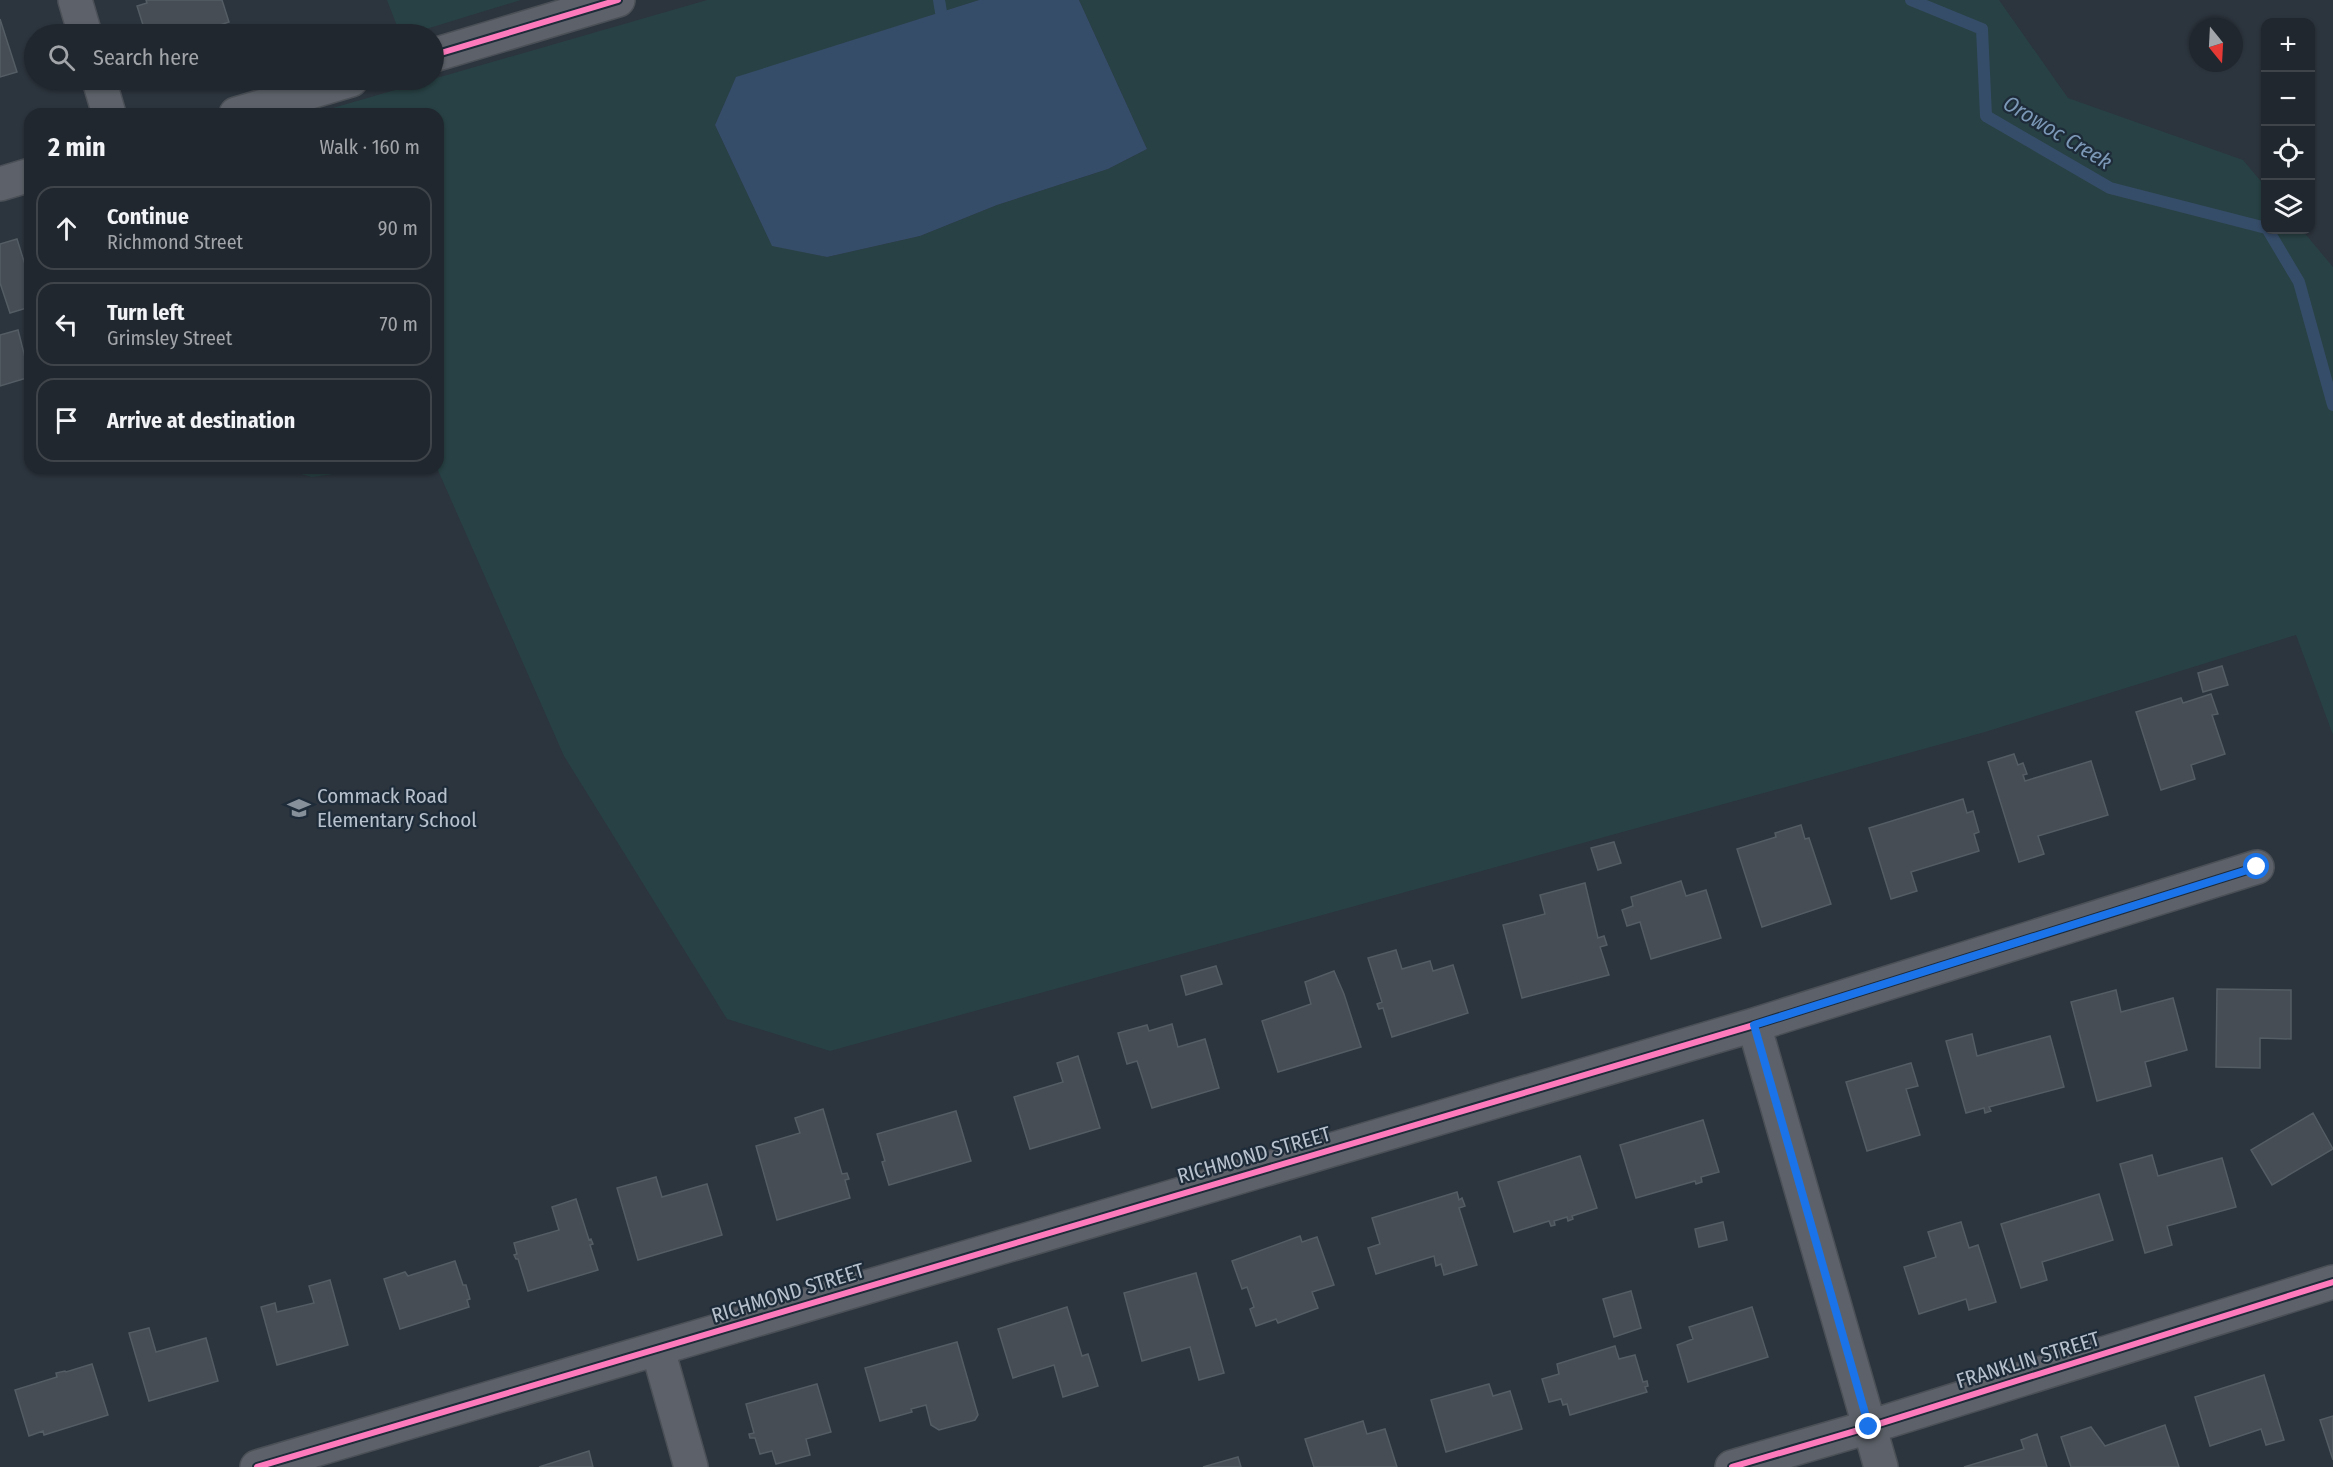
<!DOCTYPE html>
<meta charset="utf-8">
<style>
body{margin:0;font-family:"Fira Sans Condensed",sans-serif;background:#292f36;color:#f1f3f6}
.controls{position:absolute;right:18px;top:18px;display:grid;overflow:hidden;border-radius:12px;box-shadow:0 2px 4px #0004}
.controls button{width:54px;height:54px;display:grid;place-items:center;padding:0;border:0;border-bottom:2px solid #3e444a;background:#21272e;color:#f1f3f6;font:30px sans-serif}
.compass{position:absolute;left:2189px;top:18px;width:54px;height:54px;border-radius:50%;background:#21272e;box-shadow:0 2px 4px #0004;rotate:162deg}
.stop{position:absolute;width:18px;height:18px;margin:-14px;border:4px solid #1a73e8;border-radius:50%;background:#fff}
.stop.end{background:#1a73e8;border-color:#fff;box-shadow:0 2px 6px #0008}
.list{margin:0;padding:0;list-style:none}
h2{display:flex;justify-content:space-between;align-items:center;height:78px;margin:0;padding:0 24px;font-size:26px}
h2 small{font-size:20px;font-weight:400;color:#a2a5aa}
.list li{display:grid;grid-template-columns:39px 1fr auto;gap:18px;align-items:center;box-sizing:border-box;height:84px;margin:0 12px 12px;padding:0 12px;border:2px solid #3e444a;border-radius:18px}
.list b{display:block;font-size:22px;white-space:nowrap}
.list p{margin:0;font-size:20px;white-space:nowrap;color:#a2a5aa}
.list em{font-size:20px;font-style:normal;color:#a2a5aa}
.icon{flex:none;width:33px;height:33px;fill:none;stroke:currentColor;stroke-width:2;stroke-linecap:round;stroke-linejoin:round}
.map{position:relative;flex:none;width:2333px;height:1467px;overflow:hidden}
.search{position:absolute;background:#21272e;box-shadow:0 2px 4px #0004;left:24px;top:24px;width:420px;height:66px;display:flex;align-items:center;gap:15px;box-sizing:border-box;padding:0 21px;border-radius:33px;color:#a2a5aa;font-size:22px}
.panel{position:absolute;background:#21272e;box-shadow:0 2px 4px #0004;left:24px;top:108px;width:420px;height:366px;border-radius:18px}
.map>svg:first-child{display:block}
</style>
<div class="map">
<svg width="2333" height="1467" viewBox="0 0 2333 1467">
<rect width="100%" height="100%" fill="#2c343d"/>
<path fill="#284144" d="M 387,0 L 521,0 L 410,34 L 400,34 Z
M 707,0 L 979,0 L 736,78 L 715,125 L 772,245 L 827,257 L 920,236 L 997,205 L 1108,169 L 1147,149 L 1079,0 L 1999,0 L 2068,98 L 2243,160 L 2265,186 L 2266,230 L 2302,230 L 2333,267 L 2333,735 L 2296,635 L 1985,732 L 830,1051 L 727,1019 L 564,756 L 437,468 L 438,114 L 312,114 Z
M 279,468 L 376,468 L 312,477 Z"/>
<path fill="#364d69" d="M 979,0 L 1079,0 L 1147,149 L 1108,169 L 997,205 L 920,236 L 827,257 L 772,246 L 715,125 L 736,77 Z"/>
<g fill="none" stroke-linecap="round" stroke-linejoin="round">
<path stroke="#364d69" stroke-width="12" d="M 939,0 L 941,12
M 1911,0 L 1982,29 L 1986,116 L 2110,188 L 2266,228
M 2268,230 L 2299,282 L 2333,405"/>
</g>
<path fill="#464d55" stroke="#545c64" stroke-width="1.5" d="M 146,0 L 222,0 L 229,22 L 192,34 L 189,34 L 186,28 L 167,34 L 158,34 L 155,25 L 144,28 L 137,6 L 147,3 Z
M 0,19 L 17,72 L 0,77 Z
M 17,239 L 27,271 L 30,270 L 30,275 L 28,276 L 30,307 L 10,313 L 0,283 L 0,244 Z
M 18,330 L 30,377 L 0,386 L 0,335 Z
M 2222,666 L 2228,685 L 2203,692 L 2198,673 Z
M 2211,694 L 2218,714 L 2212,715 L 2225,754 L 2191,765 L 2195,779 L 2161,790 L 2136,712 L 2181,698 L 2183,703 Z
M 2014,754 L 2018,765 L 2023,763 L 2027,774 L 2023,775 L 2025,781 L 2091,761 L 2108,815 L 2038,836 L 2044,854 L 2019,862 L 1988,762 Z
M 1963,799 L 1967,813 L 1973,811 L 1979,832 L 1974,834 L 1979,851 L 1911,872 L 1917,891 L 1891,899 L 1869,828 Z
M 1801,825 L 1805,839 L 1809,838 L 1831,904 L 1762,927 L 1737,849 L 1776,837 L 1775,833 Z
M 1614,842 L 1621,863 L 1598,870 L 1591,848 Z
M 1681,881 L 1686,896 L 1706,890 L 1721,938 L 1651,959 L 1640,922 L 1627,926 L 1622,910 L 1633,906 L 1631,897 Z
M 1585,883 L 1598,938 L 1604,936 L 1607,945 L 1600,947 L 1609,975 L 1522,998 L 1503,925 L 1545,914 L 1540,895 Z
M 1396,950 L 1402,969 L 1430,961 L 1433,971 L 1453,965 L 1468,1013 L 1392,1037 L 1383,1008 L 1379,1009 L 1377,1004 L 1382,1002 L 1368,958 Z
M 1216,966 L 1222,984 L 1186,995 L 1181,976 Z
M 1334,971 L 1344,994 L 1361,1047 L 1278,1072 L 1262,1021 L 1311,1004 L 1305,982 Z
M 2217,989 L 2291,990 L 2291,1039 L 2260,1038 L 2260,1068 L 2216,1067 Z
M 2116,990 L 2121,1012 L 2173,998 L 2187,1050 L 2145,1062 L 2151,1086 L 2097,1101 L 2071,1002 Z
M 1172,1024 L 1178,1047 L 1205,1039 L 1219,1088 L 1152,1108 L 1137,1061 L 1127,1064 L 1118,1033 L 1147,1025 L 1149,1031 Z
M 1972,1034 L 1977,1056 L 2050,1036 L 2064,1087 L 1989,1107 L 1991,1111 L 1985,1113 L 1984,1108 L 1966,1113 L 1946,1041 Z
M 1078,1056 L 1100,1128 L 1030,1149 L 1014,1097 L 1063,1082 L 1057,1063 Z
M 1911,1063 L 1918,1086 L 1906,1089 L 1920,1135 L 1867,1151 L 1846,1082 Z
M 823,1109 L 842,1174 L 847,1173 L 849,1179 L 845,1180 L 850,1198 L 777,1220 L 756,1146 L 800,1133 L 795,1118 Z
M 956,1111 L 971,1161 L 889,1185 L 882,1162 L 885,1161 L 877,1134 Z
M 2313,1113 L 2333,1149 L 2272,1185 L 2251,1150 Z
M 1703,1120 L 1719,1172 L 1701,1177 L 1702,1182 L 1696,1184 L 1695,1181 L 1636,1198 L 1620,1145 Z
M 2152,1155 L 2158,1176 L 2222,1158 L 2236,1207 L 2167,1226 L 2172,1245 L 2145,1253 L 2120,1164 Z
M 1580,1156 L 1597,1208 L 1572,1216 L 1573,1219 L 1568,1221 L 1567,1217 L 1554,1221 L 1555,1225 L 1551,1226 L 1549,1221 L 1514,1232 L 1498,1182 Z
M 656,1177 L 662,1197 L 707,1184 L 722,1235 L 638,1260 L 617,1188 Z
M 1457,1192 L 1459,1200 L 1462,1198 L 1465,1206 L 1459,1208 L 1477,1265 L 1444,1275 L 1441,1264 L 1436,1266 L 1434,1256 L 1376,1274 L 1368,1248 L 1380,1244 L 1372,1218 Z
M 2099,1194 L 2113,1240 L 2042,1262 L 2047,1280 L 2021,1288 L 2001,1224 Z
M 576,1199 L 589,1240 L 591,1239 L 593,1244 L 590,1245 L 598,1270 L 528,1291 L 518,1259 L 516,1259 L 514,1255 L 517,1254 L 514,1243 L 559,1230 L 552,1207 Z
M 1723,1222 L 1727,1240 L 1699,1247 L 1695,1229 Z
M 1961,1222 L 1969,1248 L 1978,1245 L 1996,1302 L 1969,1310 L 1966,1299 L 1919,1314 L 1904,1267 L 1936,1257 L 1928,1232 Z
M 1300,1236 L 1302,1242 L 1317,1237 L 1334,1285 L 1312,1292 L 1318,1308 L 1278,1323 L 1276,1319 L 1256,1326 L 1250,1309 L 1254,1307 L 1247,1287 L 1242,1289 L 1232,1261 Z
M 455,1261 L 463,1285 L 466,1285 L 470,1299 L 467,1300 L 469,1307 L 400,1329 L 384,1279 L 405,1272 L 408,1276 Z
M 1196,1273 L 1224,1373 L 1199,1380 L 1190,1347 L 1142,1361 L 1124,1293 Z
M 330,1280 L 348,1345 L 277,1365 L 261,1307 L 275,1303 L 277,1312 L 314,1303 L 309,1286 Z
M 1631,1291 L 1641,1328 L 1614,1337 L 1603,1299 Z
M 1067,1307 L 1082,1356 L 1088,1354 L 1098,1386 L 1063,1397 L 1054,1365 L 1013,1378 L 998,1329 Z
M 1752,1307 L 1768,1357 L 1688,1382 L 1677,1345 L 1693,1339 L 1689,1327 Z
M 149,1328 L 156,1352 L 206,1338 L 218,1381 L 149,1401 L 129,1333 Z
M 957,1342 L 978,1415 L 975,1420 L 939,1430 L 931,1425 L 926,1405 L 911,1409 L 912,1412 L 880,1421 L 865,1368 Z
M 1615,1346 L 1619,1359 L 1635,1355 L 1643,1382 L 1647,1381 L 1648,1386 L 1645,1387 L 1647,1392 L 1570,1415 L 1567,1404 L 1563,1405 L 1561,1399 L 1549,1402 L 1542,1379 L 1559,1374 L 1557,1364 Z
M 92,1364 L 108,1415 L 44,1435 L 43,1431 L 29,1436 L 15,1390 L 57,1377 L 56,1373 L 65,1371 L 66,1372 Z
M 2264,1375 L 2284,1440 L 2266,1445 L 2261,1429 L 2210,1446 L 2195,1397 Z
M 817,1384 L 831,1432 L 806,1439 L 810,1455 L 776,1464 L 772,1451 L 760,1454 L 755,1438 L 750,1438 L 749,1434 L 754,1433 L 746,1404 Z
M 1489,1384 L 1493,1396 L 1510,1391 L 1522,1429 L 1446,1452 L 1431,1400 Z
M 2333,1416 L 2333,1460 L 2320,1420 Z
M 1363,1421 L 1367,1434 L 1385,1429 L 1397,1467 L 1314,1467 L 1305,1439 Z
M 2165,1425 L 2179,1467 L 2071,1467 L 2061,1437 L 2091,1427 L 2105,1446 Z
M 2037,1434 L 2047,1467 L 1964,1467 L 2024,1449 L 2021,1440 Z
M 589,1451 L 593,1467 L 539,1467 Z
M 1238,1457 L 1241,1467 L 1203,1467 Z"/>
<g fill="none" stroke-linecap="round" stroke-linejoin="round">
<g stroke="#4b5057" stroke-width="36">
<path id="minor" d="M 75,0 L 85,34
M 434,55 L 618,0
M 99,80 L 109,114
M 236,114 L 351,80
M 0,184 L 30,175
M 1754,1025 L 1881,1467
M 658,1350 L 691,1467
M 257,1467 L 1754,1025 L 2257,867
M 1732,1467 L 1869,1427 L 2333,1282"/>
</g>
<use href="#minor" stroke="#5d626a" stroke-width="33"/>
<g stroke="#1e2b39" stroke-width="10">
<path id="cycleway" d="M 434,55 L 618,0
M 257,1467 L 1754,1025 L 2257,867
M 1732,1467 L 1869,1427 L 2333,1282"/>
</g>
<use href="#cycleway" stroke="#fd7abc" stroke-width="6"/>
</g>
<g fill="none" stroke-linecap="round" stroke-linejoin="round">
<path stroke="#1a73e8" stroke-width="8" d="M 1869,1427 L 1754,1025 L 2257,867"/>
</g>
<defs>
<g id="school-bare" transform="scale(1.8)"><path d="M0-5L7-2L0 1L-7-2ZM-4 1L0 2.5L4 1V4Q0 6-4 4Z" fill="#86909b" stroke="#1e2b39" stroke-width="2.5" paint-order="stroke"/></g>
</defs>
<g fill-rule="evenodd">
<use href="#school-bare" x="299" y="808"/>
</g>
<g text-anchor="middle" stroke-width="4.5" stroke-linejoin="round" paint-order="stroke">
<g font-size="21" fill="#b7c1cd" stroke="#1e2b39" text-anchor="start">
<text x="317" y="803">Commack Road<tspan x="317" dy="24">Elementary School</tspan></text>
</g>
<g font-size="21" fill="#b7c1cd" stroke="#1e2b39">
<text transform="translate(1254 1155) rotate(-16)" y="7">RICHMOND STREET</text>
<text transform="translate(788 1293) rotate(-17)" y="7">RICHMOND STREET</text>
<text transform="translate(2028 1360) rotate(-17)" y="7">FRANKLIN STREET</text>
</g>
<g font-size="22" font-style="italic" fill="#7c98b7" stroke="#1e2b39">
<text transform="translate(2058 132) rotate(31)" y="8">Orowoc Creek</text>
</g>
</g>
</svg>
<div class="controls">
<button>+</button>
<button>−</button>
<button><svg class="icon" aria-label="locate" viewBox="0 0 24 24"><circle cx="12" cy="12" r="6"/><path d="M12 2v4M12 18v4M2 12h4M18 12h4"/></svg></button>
<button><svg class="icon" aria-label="layers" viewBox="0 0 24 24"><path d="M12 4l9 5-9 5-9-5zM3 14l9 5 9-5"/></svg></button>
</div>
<svg class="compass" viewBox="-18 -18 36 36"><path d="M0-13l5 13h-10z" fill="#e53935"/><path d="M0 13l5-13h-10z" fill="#a2a5aa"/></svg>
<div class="stop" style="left:2257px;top:867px"></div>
<div class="stop end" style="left:1869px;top:1427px"></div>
<div class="search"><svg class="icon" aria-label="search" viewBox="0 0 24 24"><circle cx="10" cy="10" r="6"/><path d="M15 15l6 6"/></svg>Search here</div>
<section class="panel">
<h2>2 min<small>Walk · 160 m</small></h2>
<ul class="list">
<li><svg class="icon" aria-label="ahead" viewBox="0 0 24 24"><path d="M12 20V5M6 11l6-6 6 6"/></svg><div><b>Continue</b><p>Richmond Street</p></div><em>90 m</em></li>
<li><svg class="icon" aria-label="left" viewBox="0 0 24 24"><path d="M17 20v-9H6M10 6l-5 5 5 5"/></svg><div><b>Turn left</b><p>Grimsley Street</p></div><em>70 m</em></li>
<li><svg class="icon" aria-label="arrive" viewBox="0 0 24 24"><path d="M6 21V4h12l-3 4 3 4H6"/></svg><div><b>Arrive at destination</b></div></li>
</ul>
</section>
</div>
